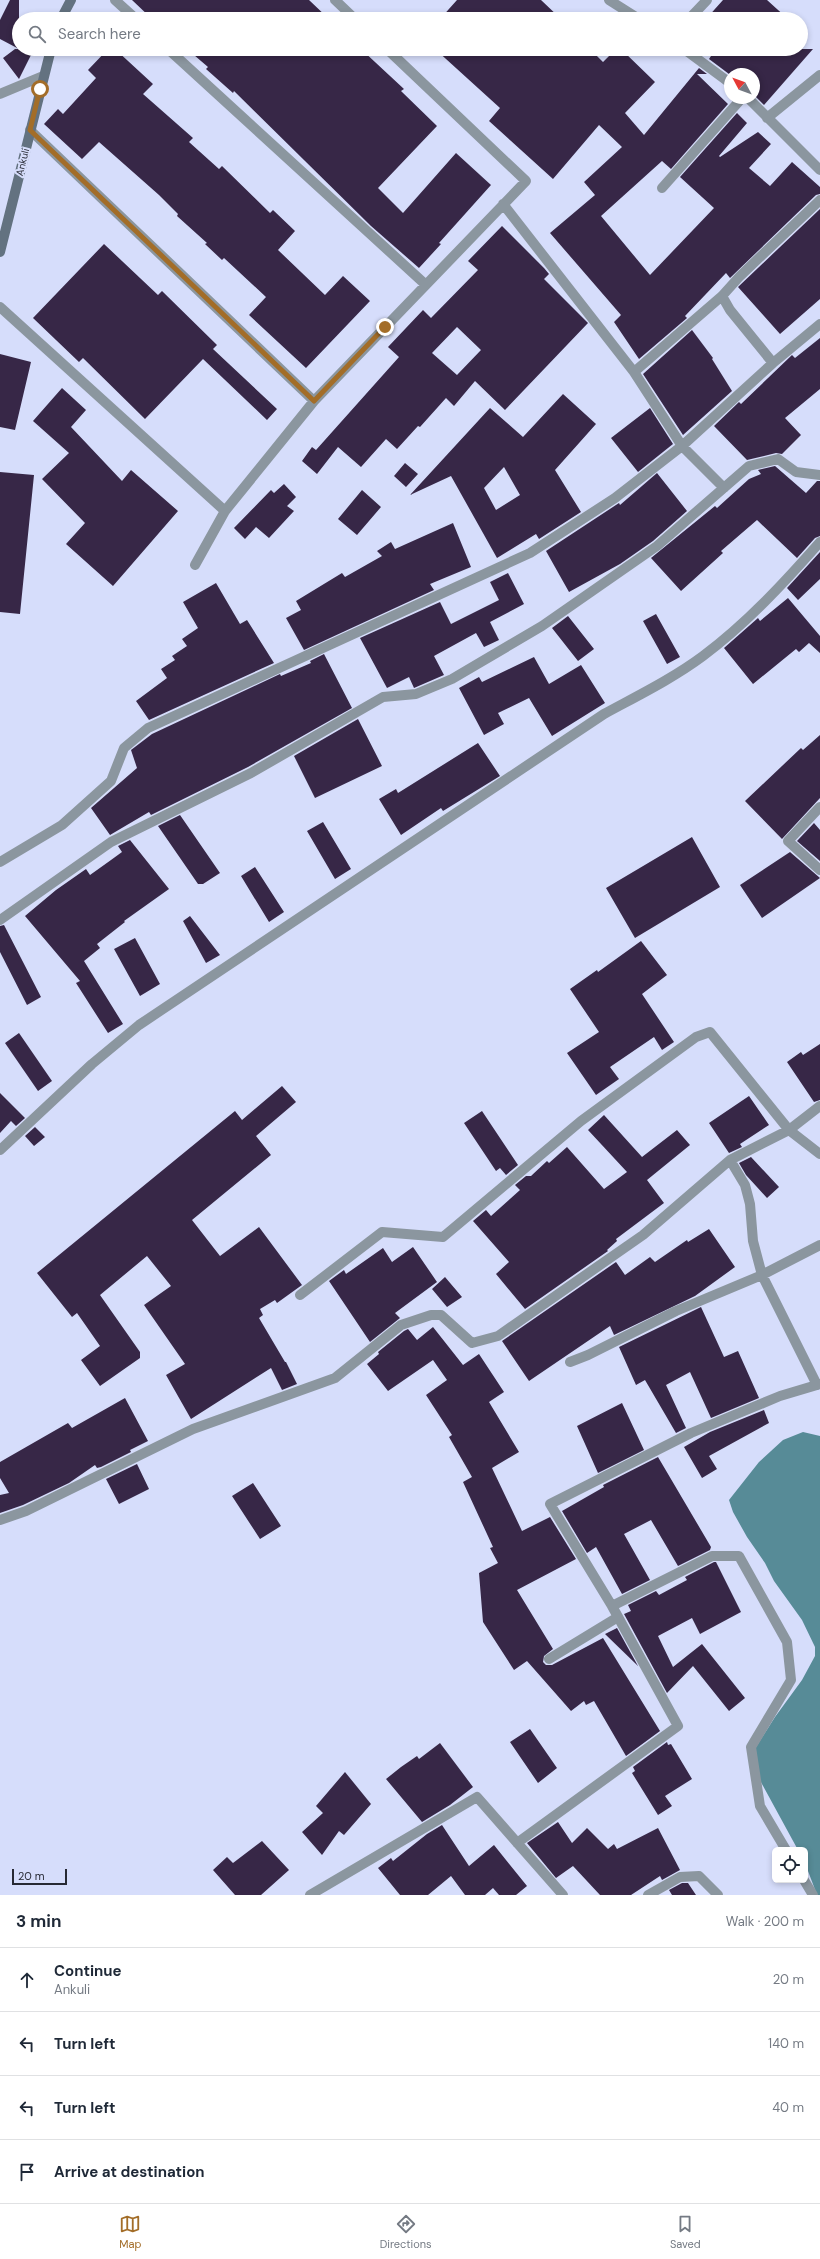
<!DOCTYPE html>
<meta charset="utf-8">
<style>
body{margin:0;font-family:"DM Sans",sans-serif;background:#f6f6f7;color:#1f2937}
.controls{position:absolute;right:12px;bottom:12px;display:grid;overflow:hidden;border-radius:6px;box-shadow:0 2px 6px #0003}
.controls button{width:36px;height:36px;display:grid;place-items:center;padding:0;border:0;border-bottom:1px solid #e0e1e3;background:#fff;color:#1f2937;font:20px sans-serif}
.compass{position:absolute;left:724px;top:68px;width:36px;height:36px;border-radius:50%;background:#fff;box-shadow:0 2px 6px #0003;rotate:311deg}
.scale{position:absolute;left:12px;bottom:10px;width:55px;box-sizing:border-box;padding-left:4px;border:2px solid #272934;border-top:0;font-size:11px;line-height:14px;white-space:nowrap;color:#272934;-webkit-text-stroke:3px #d6ddfb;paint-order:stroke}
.stop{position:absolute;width:12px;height:12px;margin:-9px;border:3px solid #a36d28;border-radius:50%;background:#fff}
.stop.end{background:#a36d28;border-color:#fff;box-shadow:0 1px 4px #0008}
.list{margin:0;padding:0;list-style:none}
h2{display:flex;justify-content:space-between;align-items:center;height:52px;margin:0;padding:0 16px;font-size:17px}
h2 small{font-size:13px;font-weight:400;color:#747a83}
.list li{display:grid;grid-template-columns:26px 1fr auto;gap:12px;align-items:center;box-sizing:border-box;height:64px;padding:0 16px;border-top:1px solid #e0e1e3}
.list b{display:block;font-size:15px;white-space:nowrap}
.list p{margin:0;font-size:13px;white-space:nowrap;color:#747a83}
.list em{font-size:13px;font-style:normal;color:#747a83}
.icon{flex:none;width:22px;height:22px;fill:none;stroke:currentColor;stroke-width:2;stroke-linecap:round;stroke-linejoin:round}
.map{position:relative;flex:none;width:820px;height:1895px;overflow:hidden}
.search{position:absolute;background:#fff;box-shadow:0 2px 6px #0003;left:12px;right:12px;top:12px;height:44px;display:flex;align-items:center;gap:10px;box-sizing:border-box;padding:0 14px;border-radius:22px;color:#747a83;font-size:15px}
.sheet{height:308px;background:#fff}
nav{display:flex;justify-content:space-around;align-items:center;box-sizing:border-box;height:56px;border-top:1px solid #e0e1e3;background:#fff;font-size:11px;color:#747a83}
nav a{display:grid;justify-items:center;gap:2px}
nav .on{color:#a36d28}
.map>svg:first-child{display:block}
</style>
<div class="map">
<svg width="820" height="1895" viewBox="0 0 820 1895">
<rect width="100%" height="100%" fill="#d6ddfb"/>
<path fill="#578b97" d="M 803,1432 L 820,1436 L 820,1895 L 817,1895 L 805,1863 L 805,1850 L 798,1850 L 756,1773 L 756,1747 L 775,1717 L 802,1680 L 815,1656 L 815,1647 L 802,1620 L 774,1581 L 765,1563 L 747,1537 L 733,1512 L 729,1500 L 759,1462 L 783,1440 Z"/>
<path fill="#372747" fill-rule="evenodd" d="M 10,0 L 19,0 L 19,49 L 34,49 L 19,79 L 3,58 L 15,49 L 19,49 L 0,39 L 0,20 Z
M 132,0 L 309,0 L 329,19 L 152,19 Z
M 457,0 L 541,0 L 561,19 L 440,19 Z
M 723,0 L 767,0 L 788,19 L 706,19 Z
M 108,49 L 115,49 L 153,84 L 143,94 L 193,138 L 189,142 L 219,169 L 222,166 L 270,213 L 273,210 L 295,231 L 278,250 L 325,295 L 343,276 L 370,301 L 306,368 L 249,315 L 266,297 L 224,258 L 222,260 L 205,244 L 207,243 L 177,216 L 178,214 L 159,195 L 99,142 L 82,159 L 44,124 L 58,109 L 63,114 L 96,78 L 88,70 Z
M 187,49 L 361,49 L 404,89 L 401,91 L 437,126 L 378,188 L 403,213 L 456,153 L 491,185 L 439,243 L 441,244 L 419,268 L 371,226 L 234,91 L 233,93 L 206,69 L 208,67 Z
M 435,49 L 590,49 L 603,62 L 616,49 L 621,49 L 655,82 L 625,113 L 644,135 L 699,68 L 707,74 L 697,74 L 728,104 L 671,169 L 662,161 L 601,216 L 650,275 L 714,208 L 680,177 L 737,113 L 747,123 L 719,156 L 720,157 L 758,132 L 771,144 L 749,168 L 770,186 L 792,162 L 820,187 L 820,194 L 816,195 L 730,278 L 726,273 L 685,316 L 687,318 L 639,359 L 614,322 L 621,315 L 550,233 L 595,195 L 584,182 L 622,147 L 599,125 L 553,179 L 489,121 L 500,108 Z
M 703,49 L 813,49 L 764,105 L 754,95 L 754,74 L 729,74 L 709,59 L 711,56 Z
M 820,209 L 820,299 L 780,334 L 738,287 Z
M 502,226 L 544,268 L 549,274 L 544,279 L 588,323 L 505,410 L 475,381 L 454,406 L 446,398 L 420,427 L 418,426 L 397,449 L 386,439 L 361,467 L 338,447 L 317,474 L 302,461 L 312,447 L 316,450 L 399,357 L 388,347 L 423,310 L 431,318 L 478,270 L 468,261 ZM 457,327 L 481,350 L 457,375 L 432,353 Z
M 104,244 L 158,295 L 162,291 L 217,345 L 213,349 L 277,409 L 267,420 L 203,359 L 145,419 L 83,358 L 79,362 L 33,318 Z
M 692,330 L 713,358 L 712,359 L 732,391 L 683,435 L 643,374 Z
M 820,338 L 820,389 L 785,418 L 801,435 L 782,454 L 776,453 L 747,460 L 714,426 L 739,402 L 741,404 L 792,355 L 795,358 Z
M 0,354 L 31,362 L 15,430 L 0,427 Z
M 62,388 L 86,410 L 71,427 L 122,481 L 131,470 L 178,511 L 113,586 L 66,544 L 85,523 L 42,479 L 69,453 L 33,421 Z
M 563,394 L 596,424 L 555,470 L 581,512 L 539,539 L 536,534 L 497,558 L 451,476 L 410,495 L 490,408 L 523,437 ZM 504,467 L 520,495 L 496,510 L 484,488 Z
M 650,408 L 673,444 L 638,472 L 611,438 Z
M 405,463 L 418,474 L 406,487 L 394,476 Z
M 775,466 L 806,493 L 817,481 L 820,481 L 820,536 L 815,538 L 797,558 L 757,520 L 721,551 L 723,553 L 681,591 L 651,558 L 715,506 L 717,508 L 749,479 L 761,474 L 758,470 Z
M 0,472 L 34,475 L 20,614 L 0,612 Z
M 657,473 L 687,511 L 653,541 L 620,564 L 569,592 L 546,551 L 619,503 L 620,505 Z
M 284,484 L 296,497 L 287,506 L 294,511 L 269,538 L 256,527 L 245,539 L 234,528 L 271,490 L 274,493 Z
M 362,490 L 381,507 L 357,535 L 338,519 Z
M 453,523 L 471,567 L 430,584 L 434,590 L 304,650 L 286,618 L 301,610 L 296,601 L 342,573 L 345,577 L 382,556 L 377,551 L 391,542 L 395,549 Z
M 820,552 L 820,579 L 798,600 L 787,588 Z
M 508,573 L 524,604 L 490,622 L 499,640 L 484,647 L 476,633 L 434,656 L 444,675 L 414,688 L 409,677 L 387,688 L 360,638 L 440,602 L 451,624 L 499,600 L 490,582 Z
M 216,583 L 240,624 L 247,620 L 274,663 L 149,720 L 136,701 L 167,678 L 161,669 L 175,660 L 172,656 L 187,646 L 182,639 L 198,628 L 183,602 Z
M 788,598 L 820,636 L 820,653 L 809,643 L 799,652 L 796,649 L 753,684 L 724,648 L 758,618 L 760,621 Z
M 656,614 L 680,657 L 667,664 L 643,621 Z
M 568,616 L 594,649 L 578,661 L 552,628 Z
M 324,654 L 352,708 L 248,767 L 151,815 L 149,812 L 110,835 L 91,808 L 137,768 L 131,750 L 152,734 L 280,674 L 281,676 L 311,663 L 310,661 Z
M 534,657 L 549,684 L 581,665 L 605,703 L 552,736 L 529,698 L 498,713 L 504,724 L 484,735 L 459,688 L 479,677 L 482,682 Z
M 358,719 L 382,766 L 315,798 L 294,756 Z
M 820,735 L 820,798 L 782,839 L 745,801 L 801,748 L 803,750 Z
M 478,743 L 500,776 L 443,811 L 441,808 L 401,835 L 379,799 L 396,789 L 398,793 Z
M 180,815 L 220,873 L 203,884 L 198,884 L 158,826 Z
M 323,822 L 351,869 L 335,879 L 307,831 Z
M 814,823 L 820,830 L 820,861 L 797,841 Z
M 692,837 L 720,887 L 635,938 L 606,888 Z
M 130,840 L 169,889 L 124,921 L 125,922 L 97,944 L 100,948 L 84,961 L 123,1024 L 108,1033 L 76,983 L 80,981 L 25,916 L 56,890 L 86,869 L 90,875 L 111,860 L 122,852 L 118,846 Z
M 790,852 L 820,878 L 762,918 L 740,885 Z
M 255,867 L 284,912 L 269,922 L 241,876 Z
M 190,916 L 220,955 L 206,963 L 183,921 Z
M 4,925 L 41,997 L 27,1005 L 0,952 L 0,926 Z
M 135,938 L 160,984 L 140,996 L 114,949 Z
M 641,941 L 667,975 L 642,994 L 674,1042 L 662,1050 L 654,1037 L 610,1067 L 619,1079 L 596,1095 L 567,1053 L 599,1032 L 570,989 L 597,970 L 598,972 Z
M 19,1033 L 52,1081 L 38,1091 L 5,1043 Z
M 820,1044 L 820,1100 L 814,1102 L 787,1062 L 801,1052 L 803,1055 Z
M 282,1086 L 296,1102 L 256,1136 L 271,1155 L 192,1220 L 220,1256 L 259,1227 L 302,1285 L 277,1303 L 275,1300 L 260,1309 L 263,1315 L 259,1318 L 285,1362 L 286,1362 L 297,1384 L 282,1390 L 271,1368 L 191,1419 L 166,1375 L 185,1364 L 144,1305 L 171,1286 L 147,1256 L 100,1295 L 140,1352 L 140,1358 L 100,1386 L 81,1360 L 100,1346 L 77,1313 L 72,1317 L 37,1273 L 235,1111 L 242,1120 Z
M 0,1093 L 25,1118 L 16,1126 L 11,1121 L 0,1133 Z
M 749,1096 L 769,1125 L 740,1144 L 742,1147 L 729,1153 L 709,1123 Z
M 482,1111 L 518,1165 L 506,1175 L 500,1168 L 496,1171 L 464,1123 Z
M 604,1115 L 642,1157 L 677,1130 L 690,1145 L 647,1180 L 664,1203 L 616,1239 L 617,1241 L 607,1250 L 608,1251 L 525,1309 L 496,1274 L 509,1262 L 473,1221 L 486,1210 L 491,1216 L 520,1190 L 515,1185 L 526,1176 L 531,1176 L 547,1161 L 549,1163 L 567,1147 L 604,1189 L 627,1172 L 588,1130 Z
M 35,1127 L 45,1137 L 34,1146 L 25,1136 Z
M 751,1157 L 779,1187 L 767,1198 L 746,1175 L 739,1163 Z
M 709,1229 L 735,1267 L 695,1296 L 614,1335 L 610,1326 L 529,1381 L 502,1341 L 616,1262 L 625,1275 L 650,1257 L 655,1262 L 687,1240 L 688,1242 Z
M 413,1247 L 437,1282 L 395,1313 L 400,1318 L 370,1342 L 329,1281 L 344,1270 L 346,1274 L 383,1248 L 392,1262 Z
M 445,1277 L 462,1297 L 447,1307 L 432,1289 Z
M 701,1307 L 724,1357 L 738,1351 L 759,1398 L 711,1418 L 690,1372 L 666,1385 L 686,1428 L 676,1433 L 645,1380 L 636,1385 L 619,1347 Z
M 433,1327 L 463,1365 L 479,1354 L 504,1392 L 489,1402 L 519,1452 L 492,1468 L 522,1531 L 550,1517 L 576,1559 L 517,1590 L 553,1649 L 544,1656 L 543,1662 L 546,1665 L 552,1665 L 603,1638 L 660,1731 L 626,1756 L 594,1701 L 586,1705 L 584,1701 L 571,1711 L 527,1661 L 514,1670 L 483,1622 L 479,1573 L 498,1563 L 490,1548 L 493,1547 L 463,1482 L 472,1477 L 449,1437 L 452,1435 L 426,1395 L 447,1380 L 433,1360 L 388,1391 L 367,1364 L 379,1354 L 378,1352 L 404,1331 L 408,1329 L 417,1340 Z
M 125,1398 L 148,1441 L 130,1450 L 131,1452 L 101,1467 L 97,1468 L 95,1465 L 69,1483 L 23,1505 L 0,1513 L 0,1495 L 9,1493 L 0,1478 L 0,1462 L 68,1423 L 72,1428 Z
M 622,1403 L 644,1450 L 598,1473 L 577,1426 Z
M 764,1410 L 769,1423 L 709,1456 L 717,1469 L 702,1478 L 684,1447 L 710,1432 Z
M 658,1457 L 711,1547 L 710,1550 L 678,1566 L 651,1520 L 624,1534 L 650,1580 L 622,1594 L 596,1547 L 587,1553 L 562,1511 L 604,1487 L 603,1485 Z
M 137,1464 L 149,1489 L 119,1504 L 106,1479 Z
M 253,1483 L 281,1526 L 260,1539 L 232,1496 Z
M 714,1562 L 716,1562 L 741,1612 L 700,1634 L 692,1618 L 658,1636 L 673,1667 L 702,1644 L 745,1698 L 729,1711 L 693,1666 L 667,1693 L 624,1614 L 631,1611 L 628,1605 L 656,1591 L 659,1595 L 687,1580 L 685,1577 Z
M 617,1628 L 638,1666 L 605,1634 Z
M 530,1729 L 557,1768 L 538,1783 L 510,1742 Z
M 667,1742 L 668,1745 L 671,1744 L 692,1779 L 665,1796 L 672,1806 L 658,1815 L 632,1773 L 635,1771 L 633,1767 Z
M 440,1743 L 473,1787 L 450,1805 L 422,1822 L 386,1779 L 401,1767 L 417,1756 L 419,1759 Z
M 345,1772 L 371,1804 L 344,1835 L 339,1831 L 322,1855 L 302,1832 L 323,1813 L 316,1806 Z
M 558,1822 L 572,1843 L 587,1828 L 608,1849 L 614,1844 L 617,1849 L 658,1828 L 680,1870 L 662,1880 L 660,1876 L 631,1895 L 600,1895 L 573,1866 L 556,1878 L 527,1843 Z
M 442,1825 L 469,1866 L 494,1845 L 527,1886 L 516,1895 L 499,1895 L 493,1888 L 485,1895 L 465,1895 L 451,1876 L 428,1895 L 400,1895 L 378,1868 L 391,1858 L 393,1861 L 427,1834 Z
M 262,1841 L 289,1870 L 261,1895 L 235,1895 L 213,1870 L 227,1857 L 233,1863 Z
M 682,1883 L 688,1883 L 696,1895 L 672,1895 L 669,1890 Z"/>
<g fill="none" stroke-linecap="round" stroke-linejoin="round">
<path stroke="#8b969f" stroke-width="10" d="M 115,0 L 136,19
M 335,0 L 355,19
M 609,0 L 639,19
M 689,19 L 707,0
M 168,49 L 426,285
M 684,49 L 730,83
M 0,94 L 43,76
M 748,98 L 820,170
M 767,118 L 820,75
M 30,130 L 314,401
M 662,188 L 742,98
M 503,204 L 634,372 L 682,446 L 724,488
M 722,296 L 730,310 L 773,363
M 0,307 L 225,511
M 634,372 L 722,296 L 740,276 L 820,200
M 195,565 L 225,511 L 314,401 L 526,181 L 387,49
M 820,807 L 788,841 L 820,870
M 0,862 L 62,825 L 111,781 L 124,748 L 148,728 L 530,553 L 615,498 L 682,446 L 773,363 L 820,324
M 0,920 L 111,842 L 251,773 L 383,697 L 416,694 L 452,679 L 542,626 L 657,546 L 749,466 L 778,459 L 796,472 L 820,475
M 0,1150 L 92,1064 L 139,1025 L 604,714 C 637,696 672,679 703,656 C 747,623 784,583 820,542
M 730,1160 L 745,1185 L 750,1204 L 753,1241 L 762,1275 L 817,1385
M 300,1295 L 382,1232 L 443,1237 L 581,1121 L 696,1037 L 710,1032 L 789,1130 L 820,1154
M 570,1362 L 588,1355 L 676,1311 L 762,1275 L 820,1245
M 0,1520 L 26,1511 L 193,1429 L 335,1378 L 401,1325 L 431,1315 L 441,1315 L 472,1343 L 498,1336 L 643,1235 L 730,1160 L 789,1130 L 820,1106
M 612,1606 L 712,1556 L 739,1556 L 787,1642 L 791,1680 L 751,1747 L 760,1806 L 786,1850
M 549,1659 L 618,1617
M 517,1843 L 678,1726 L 612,1606 L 550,1504 L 691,1433 L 780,1396 L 820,1384
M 804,1880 L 813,1895
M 310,1895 L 477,1797 L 563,1895
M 648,1895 L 680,1877 L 699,1876 L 718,1895"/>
<path stroke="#637280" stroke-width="10" d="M 61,19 L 71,0
M 0,252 L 51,49"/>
</g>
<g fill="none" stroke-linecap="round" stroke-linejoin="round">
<path stroke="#a36d28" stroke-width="5" d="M 40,89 L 30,130 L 314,401 L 385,327"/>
</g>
<g text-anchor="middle" stroke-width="4" stroke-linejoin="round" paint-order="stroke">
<g font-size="10" fill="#272934" stroke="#d6ddfb">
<text transform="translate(22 162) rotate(-76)" y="4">Ankuli</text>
</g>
</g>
</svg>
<div class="controls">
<button><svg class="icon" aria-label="locate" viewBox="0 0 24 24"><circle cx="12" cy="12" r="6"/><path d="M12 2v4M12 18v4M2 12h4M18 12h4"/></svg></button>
</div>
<svg class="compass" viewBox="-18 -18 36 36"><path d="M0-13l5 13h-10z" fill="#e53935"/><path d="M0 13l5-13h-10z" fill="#747a83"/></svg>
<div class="scale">20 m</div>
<div class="stop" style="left:40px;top:89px"></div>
<div class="stop end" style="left:385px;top:327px"></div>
<div class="search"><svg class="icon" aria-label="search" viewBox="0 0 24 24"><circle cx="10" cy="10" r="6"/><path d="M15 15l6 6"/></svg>Search here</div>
</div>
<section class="sheet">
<h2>3 min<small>Walk · 200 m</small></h2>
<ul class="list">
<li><svg class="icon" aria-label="ahead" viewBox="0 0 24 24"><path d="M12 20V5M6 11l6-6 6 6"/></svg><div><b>Continue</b><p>Ankuli</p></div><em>20 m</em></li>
<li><svg class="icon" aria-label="left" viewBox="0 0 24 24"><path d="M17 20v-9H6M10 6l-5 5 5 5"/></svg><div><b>Turn left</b></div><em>140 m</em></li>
<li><svg class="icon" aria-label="left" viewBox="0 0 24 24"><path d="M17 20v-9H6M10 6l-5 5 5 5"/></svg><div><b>Turn left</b></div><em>40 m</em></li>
<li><svg class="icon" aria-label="arrive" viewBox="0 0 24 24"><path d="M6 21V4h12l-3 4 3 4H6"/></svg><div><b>Arrive at destination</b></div></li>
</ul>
</section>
<nav>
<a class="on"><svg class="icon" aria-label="map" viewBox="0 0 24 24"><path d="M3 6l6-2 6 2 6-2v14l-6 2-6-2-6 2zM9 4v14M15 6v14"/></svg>Map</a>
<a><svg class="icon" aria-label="directions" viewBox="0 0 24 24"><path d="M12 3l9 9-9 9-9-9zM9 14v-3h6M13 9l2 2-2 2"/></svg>Directions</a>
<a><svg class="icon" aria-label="saved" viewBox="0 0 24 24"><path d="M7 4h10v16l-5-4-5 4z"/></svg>Saved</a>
</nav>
